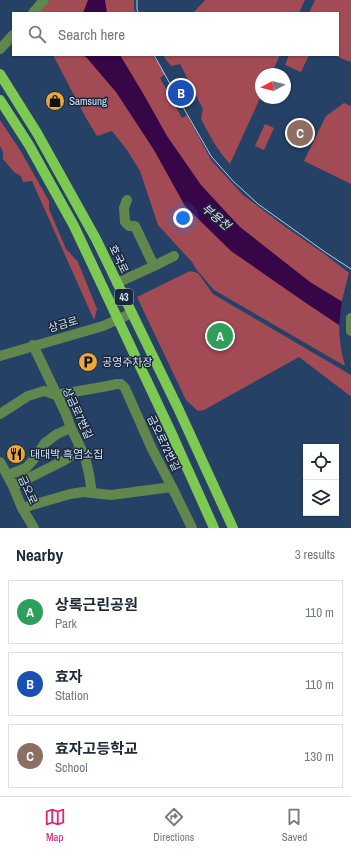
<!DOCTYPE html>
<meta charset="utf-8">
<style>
body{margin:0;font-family:"Archivo Narrow","Noto Sans KR",sans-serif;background:#f2f2f3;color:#1f2937}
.controls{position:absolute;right:12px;bottom:12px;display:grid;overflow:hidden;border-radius:0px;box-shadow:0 1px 3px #0004}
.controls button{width:36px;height:36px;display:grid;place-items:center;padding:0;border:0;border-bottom:1px solid #e0e1e3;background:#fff;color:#1f2937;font:20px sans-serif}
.compass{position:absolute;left:255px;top:68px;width:36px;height:36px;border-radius:50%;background:#fff;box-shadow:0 1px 3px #0004;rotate:263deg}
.you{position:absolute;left:183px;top:218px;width:14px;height:14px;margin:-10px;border:3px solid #fff;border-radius:50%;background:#1a73e8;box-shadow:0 0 0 6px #1a73e833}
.badge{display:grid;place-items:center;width:26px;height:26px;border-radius:50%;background:#db2777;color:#fff;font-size:13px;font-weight:700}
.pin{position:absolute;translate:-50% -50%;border:2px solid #fff;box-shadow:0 1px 4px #0006}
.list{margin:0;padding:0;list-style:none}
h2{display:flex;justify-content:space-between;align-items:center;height:52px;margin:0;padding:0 16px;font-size:17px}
h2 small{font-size:13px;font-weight:400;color:#747a83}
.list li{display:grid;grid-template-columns:26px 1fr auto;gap:12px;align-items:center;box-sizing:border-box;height:64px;margin:0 8px 8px;padding:0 8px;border:1px solid #e0e1e3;border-radius:0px}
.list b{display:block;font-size:15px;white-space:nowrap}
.list p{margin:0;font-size:13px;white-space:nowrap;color:#747a83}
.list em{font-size:13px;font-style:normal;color:#747a83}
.icon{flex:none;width:22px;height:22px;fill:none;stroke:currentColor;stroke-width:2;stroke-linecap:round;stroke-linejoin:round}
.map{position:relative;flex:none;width:351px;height:528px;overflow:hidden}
.search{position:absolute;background:#fff;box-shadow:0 1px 3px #0004;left:12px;right:12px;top:12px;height:44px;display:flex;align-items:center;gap:10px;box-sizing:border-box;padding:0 14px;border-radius:0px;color:#747a83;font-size:15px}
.sheet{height:268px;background:#fff}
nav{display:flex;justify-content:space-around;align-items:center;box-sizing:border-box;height:56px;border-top:1px solid #e0e1e3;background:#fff;font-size:11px;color:#747a83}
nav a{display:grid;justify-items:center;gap:2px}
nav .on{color:#db2777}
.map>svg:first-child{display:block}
</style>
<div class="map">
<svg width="351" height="528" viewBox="0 0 351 528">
<rect width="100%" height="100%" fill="#254166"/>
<path fill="#a34b54" d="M 49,0 L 134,0 L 134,9 L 136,13 L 40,13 Z
M 205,0 L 305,0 L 299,13 L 193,13 Z
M 315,0 L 351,0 L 351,60 L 350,62 L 334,55 L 338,55 L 338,13 L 309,13 Z
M 53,55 L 153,55 L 165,74 L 160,78 L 182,118 L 187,115 L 211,160 L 243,195 L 284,226 L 323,253 L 349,273 L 343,296 L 339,331 L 341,349 L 345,366 L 214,290 L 196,269 L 192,262 L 158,225 L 140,171 L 127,150 L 112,131 L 97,136 L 86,118 Z
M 165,55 L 280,55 L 271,74 L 261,74 L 261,96 L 230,164 C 217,150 210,136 201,119 L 203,109 L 180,64 L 171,66 L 164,57 Z
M 289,55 L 309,55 L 301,72 L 285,65 Z
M 344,103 L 351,106 L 351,184 L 304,161 L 326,116 Z
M 0,120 L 20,150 L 49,201 L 49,209 L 66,249 L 78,262 L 97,309 L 94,320 L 32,181 L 23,182 L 21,176 L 14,172 L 3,159 L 3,152 L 0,146 Z
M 265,124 L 274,128 L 264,150 L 255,146 Z
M 190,271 L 198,273 L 213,294 L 351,375 L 351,396 L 349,395 L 299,357 L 204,410 L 198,411 L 186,400 L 137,297 Z"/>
<path fill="#370647" d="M 88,0 L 105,0 L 107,13 L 83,13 Z
M 81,55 L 120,55 L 144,95 L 167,136 L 201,185 L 240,227 L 310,282 L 351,307 L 351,333 L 303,301 L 231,251 L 185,206 L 154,150 L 116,92 L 86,57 Z"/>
<path fill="#254166" d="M 342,299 L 351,305 L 351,335 L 339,327 Z"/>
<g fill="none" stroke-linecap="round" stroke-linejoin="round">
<path stroke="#61864e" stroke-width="10" d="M 33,13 L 44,0
M 0,49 L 13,35
M 154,266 L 174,256
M 117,283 L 154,266 L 135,226 L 129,226 L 125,222 L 124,208 L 127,200
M 351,318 L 351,331
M 33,345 L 66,414 L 71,428 L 85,457 L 89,474 L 92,493
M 0,356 L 103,326 L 132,313
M 0,414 L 28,396 L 44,391 L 56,395 L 102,387 L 117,384 L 121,384 L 125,388 L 152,449 L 172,487 L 111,495 L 83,492 L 70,494 L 22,508
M 0,462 L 13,486 L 22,508 L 34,528
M 8,475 L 26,468 L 34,459 L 45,443 L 57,434 L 71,428
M 13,486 L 63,461 L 81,449
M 172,487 L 192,528"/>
<path stroke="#7dc951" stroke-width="10" d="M 0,74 L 37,133 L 96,239 L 178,408 L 233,528
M 0,100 L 29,145 L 74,226 L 171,432 L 214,528"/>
<path stroke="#b7c9e3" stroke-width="1" d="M 137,0 L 137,9 L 138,13
M 154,55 L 183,107 L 211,156 L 233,181 L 258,204 L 325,252 L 351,269"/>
</g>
<defs>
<g id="shop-disc" transform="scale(1)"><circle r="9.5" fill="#eca93a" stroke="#1b2839"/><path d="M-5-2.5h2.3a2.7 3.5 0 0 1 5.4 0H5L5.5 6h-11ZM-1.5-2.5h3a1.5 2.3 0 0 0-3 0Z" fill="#111"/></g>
<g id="parking-disc" transform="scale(1)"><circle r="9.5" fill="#eca93a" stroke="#1b2839"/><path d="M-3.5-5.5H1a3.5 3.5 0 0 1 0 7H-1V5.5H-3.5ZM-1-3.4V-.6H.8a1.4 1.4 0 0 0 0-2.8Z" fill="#111"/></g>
<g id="restaurant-disc" transform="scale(1)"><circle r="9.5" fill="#eca93a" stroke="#1b2839"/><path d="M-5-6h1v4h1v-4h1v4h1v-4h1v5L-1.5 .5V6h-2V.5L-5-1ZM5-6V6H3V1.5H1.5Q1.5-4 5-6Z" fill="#111"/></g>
</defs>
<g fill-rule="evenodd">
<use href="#shop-disc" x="55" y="101"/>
<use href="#parking-disc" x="88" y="362"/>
<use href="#restaurant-disc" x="16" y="454"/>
</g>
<g text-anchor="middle" stroke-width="3" stroke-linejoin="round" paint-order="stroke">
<rect fill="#1b2839" stroke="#9babc0" stroke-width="1" x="115" y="289" width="18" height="16" rx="3"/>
<g font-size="10" font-weight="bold" fill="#d2e3fa">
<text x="124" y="301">43</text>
</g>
<g font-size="11" fill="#d2e3fa" stroke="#1b2839" text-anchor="start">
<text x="69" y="105">Samsung</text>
<text x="102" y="366">공영주차장</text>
<text x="30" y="458">대대박 흑염소집</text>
</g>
<g font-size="11" fill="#d2e3fa" stroke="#1b2839">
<text transform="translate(119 259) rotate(64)" y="4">호국로</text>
<text transform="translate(63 324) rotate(-16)" y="4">상금로</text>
<text transform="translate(78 413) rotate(65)" y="4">상금로7번길</text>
<text transform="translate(164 443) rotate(64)" y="4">금오로72번길</text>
<text transform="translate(28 490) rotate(65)" y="4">금오로</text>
</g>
<g font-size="12" font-style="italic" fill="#eadaf0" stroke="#1b2839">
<text transform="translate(216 217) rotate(40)" y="4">부용천</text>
</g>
</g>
</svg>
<div class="controls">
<button><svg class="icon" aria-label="locate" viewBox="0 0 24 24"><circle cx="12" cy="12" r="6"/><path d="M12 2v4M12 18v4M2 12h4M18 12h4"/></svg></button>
<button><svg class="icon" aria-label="layers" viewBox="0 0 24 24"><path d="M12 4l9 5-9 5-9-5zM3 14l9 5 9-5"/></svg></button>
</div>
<svg class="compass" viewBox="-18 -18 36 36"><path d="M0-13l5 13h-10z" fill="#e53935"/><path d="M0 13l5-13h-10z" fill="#747a83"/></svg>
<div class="you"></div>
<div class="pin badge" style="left:220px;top:336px;background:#2e9e5b">A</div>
<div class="pin badge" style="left:181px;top:93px;background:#1a4fb4">B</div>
<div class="pin badge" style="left:300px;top:133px;background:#8d6e63">C</div>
<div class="search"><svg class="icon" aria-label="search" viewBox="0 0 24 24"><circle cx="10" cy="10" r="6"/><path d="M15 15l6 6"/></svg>Search here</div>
</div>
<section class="sheet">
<h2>Nearby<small>3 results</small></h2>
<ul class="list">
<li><span class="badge" style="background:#2e9e5b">A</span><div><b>상록근린공원</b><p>Park</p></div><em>110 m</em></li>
<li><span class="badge" style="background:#1a4fb4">B</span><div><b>효자</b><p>Station</p></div><em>110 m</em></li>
<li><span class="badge" style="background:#8d6e63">C</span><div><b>효자고등학교</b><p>School</p></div><em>130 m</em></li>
</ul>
</section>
<nav>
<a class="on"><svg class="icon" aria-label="map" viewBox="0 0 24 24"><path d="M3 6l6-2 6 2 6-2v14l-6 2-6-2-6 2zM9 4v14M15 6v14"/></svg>Map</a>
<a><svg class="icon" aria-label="directions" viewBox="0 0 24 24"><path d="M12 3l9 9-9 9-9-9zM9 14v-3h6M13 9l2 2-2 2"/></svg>Directions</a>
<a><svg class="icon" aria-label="saved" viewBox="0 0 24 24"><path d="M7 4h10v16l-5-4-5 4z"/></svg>Saved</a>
</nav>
